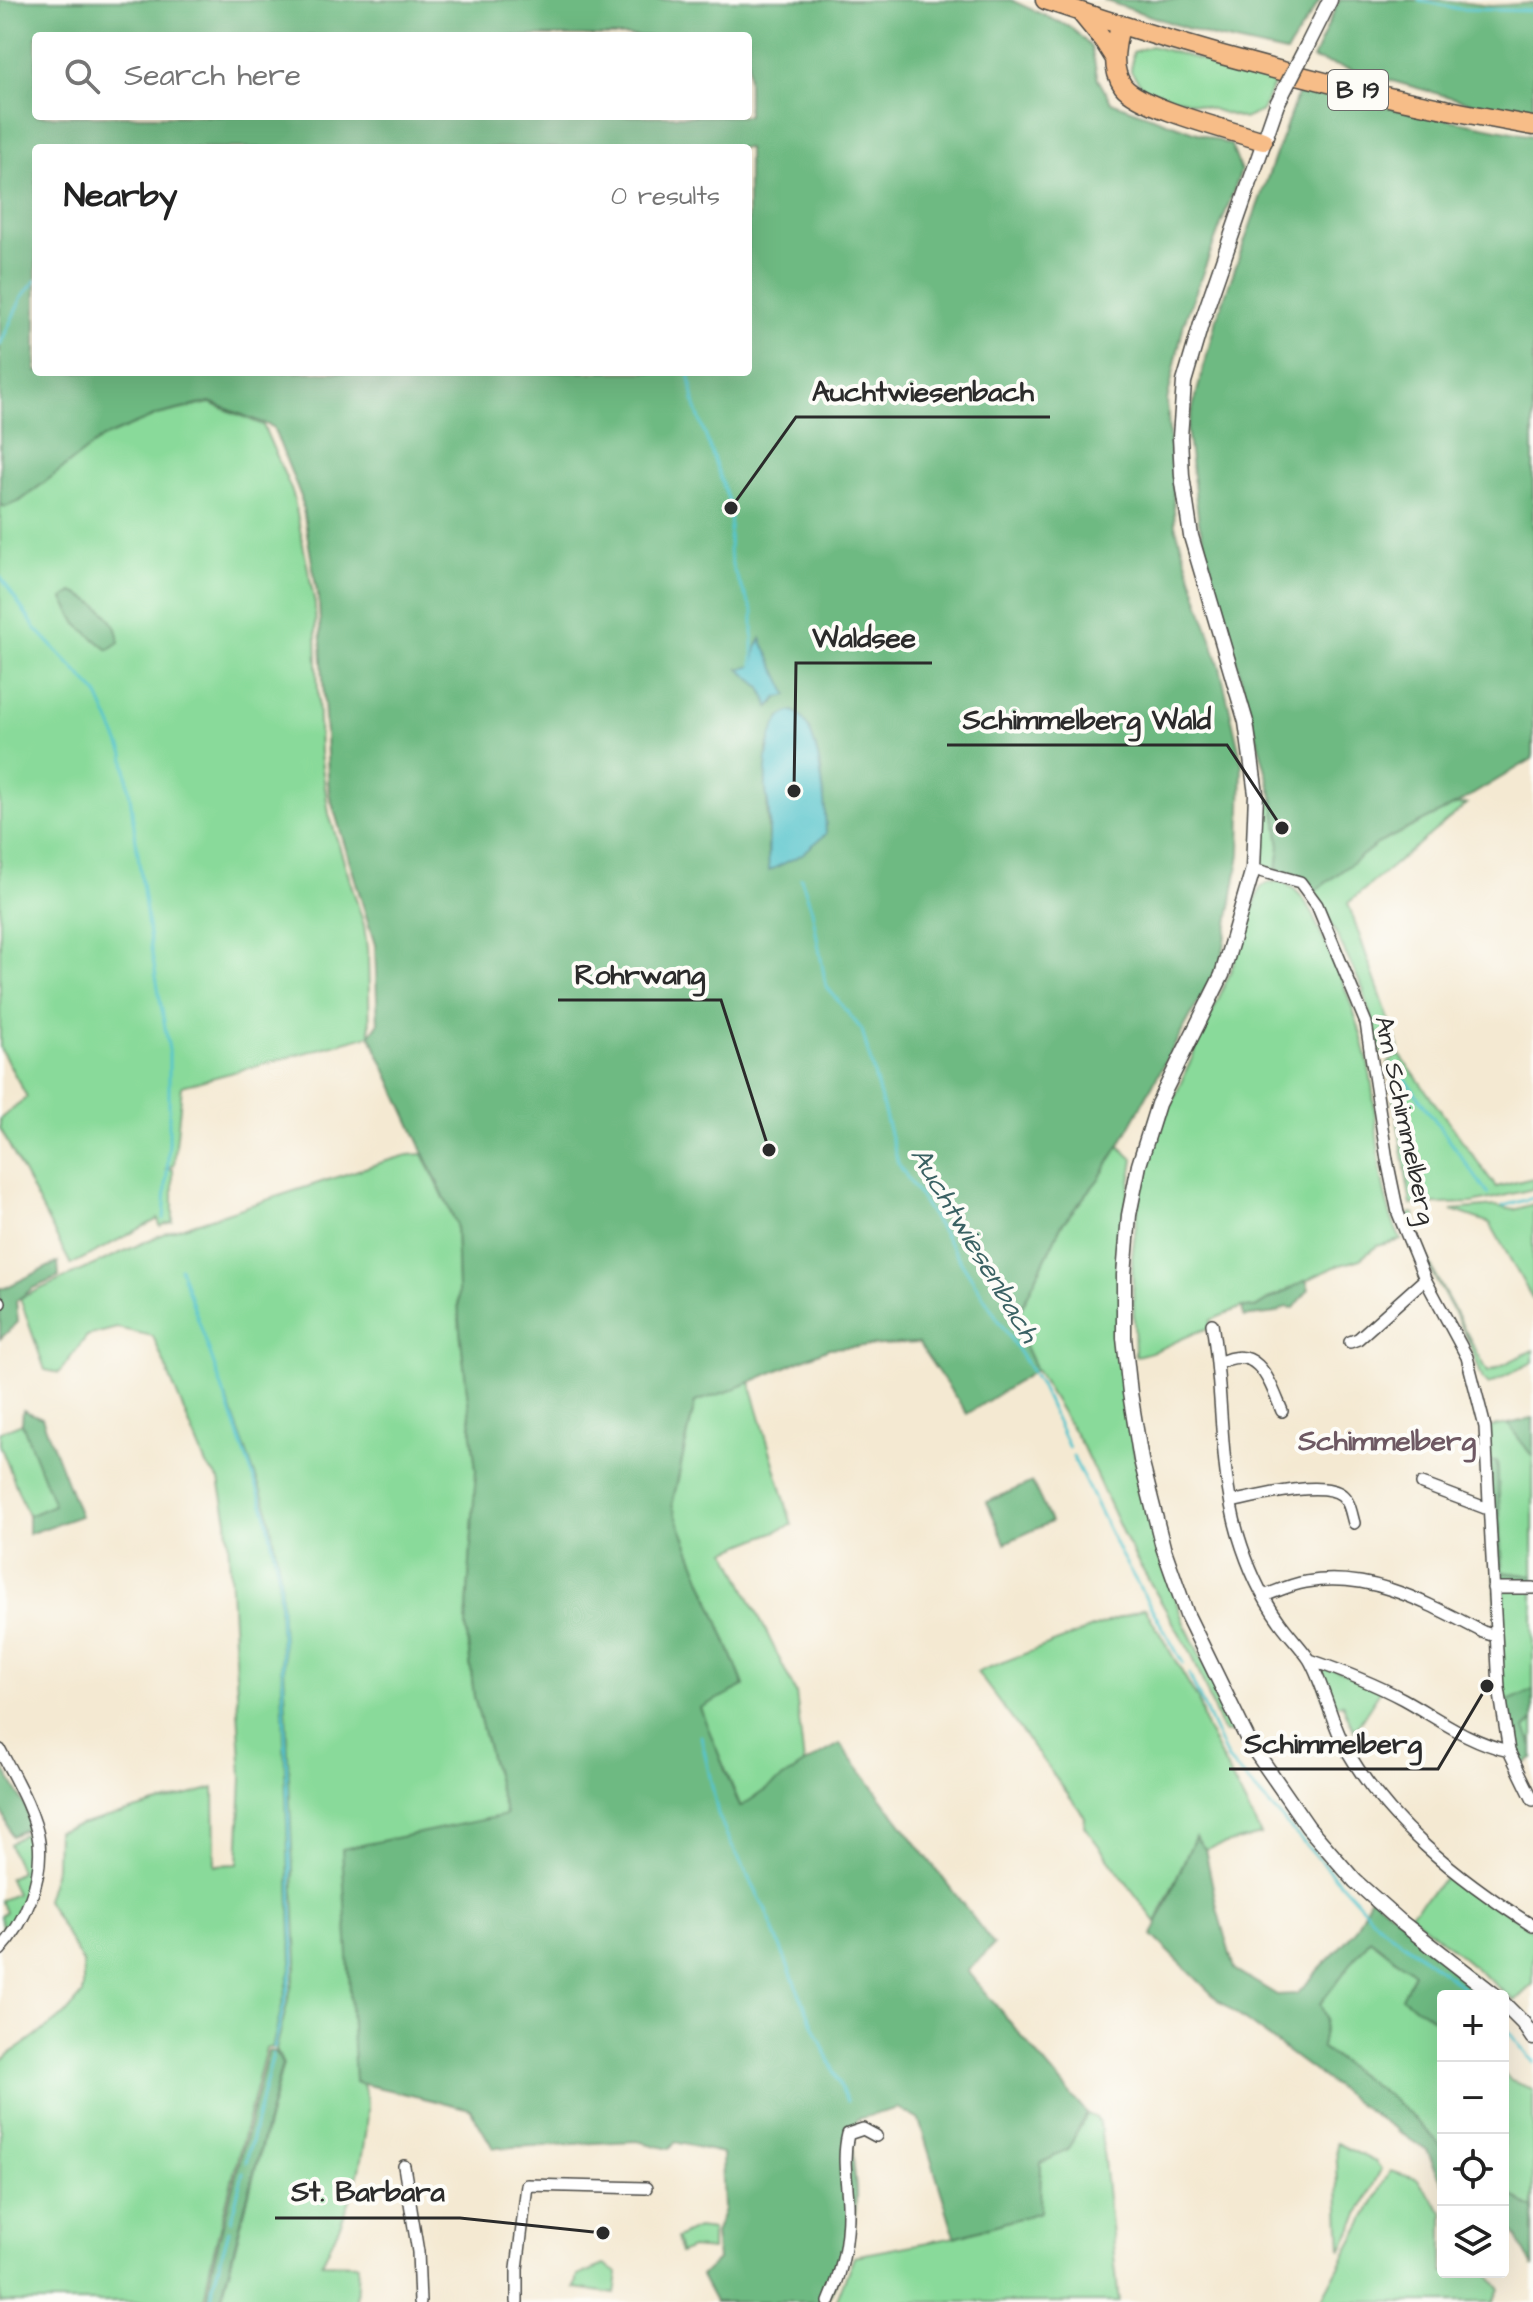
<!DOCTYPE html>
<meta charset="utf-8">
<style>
body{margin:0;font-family:"Architects Daughter",sans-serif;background:#f2f2f2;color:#222}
.controls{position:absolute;right:24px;bottom:24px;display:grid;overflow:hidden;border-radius:8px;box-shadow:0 8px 32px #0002}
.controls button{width:72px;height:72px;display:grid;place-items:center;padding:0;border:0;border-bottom:2px solid #e0e0e0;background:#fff;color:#222;font:40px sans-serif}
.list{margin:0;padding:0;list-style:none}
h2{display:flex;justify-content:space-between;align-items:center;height:104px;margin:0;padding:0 32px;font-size:34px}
h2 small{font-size:26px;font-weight:400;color:#767676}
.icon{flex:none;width:44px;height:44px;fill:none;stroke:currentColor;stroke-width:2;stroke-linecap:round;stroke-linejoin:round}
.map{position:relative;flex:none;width:1533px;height:2302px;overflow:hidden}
.search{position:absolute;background:#fff;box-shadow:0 8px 32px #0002;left:32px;top:32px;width:720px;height:88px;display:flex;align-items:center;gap:20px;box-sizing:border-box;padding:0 28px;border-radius:8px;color:#767676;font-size:30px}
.panel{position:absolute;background:#fff;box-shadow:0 8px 32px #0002;left:32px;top:144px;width:720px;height:232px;border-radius:8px}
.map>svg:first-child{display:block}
</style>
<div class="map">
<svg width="1533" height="2302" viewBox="0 0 1533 2302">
<rect width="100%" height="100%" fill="#fdfcf7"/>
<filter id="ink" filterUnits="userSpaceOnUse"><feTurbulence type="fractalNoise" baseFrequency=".0125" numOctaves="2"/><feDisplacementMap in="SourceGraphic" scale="16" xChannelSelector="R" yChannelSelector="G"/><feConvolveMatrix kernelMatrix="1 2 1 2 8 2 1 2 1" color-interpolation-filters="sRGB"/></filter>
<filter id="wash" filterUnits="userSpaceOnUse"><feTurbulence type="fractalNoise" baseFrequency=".006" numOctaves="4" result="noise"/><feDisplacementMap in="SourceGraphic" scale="32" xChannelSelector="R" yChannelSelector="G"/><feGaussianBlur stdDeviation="1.8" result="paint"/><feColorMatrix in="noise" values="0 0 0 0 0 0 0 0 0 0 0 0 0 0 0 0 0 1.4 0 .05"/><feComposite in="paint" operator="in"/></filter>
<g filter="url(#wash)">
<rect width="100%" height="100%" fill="#f4e9d2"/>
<path fill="#89da9a" stroke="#5a8262" stroke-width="2" d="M 1151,46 L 1275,80 L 1262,111 L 1244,119 L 1143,88 L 1131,71 L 1133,52 Z
M 210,403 L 263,425 L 293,494 L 315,604 L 320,754 L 329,814 L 364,925 L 368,957 L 370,1035 L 182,1086 L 174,1165 L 165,1169 L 173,1169 L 173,1222 L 160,1226 L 158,1219 L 71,1265 L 0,1128 L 0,1119 L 27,1097 L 0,1048 L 0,505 L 5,507 L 20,501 L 102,438 L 157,415 Z
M 1259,795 L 1274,801 L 1280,846 L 1277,870 L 1256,865 Z
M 1467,804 L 1348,903 L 1399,1048 L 1382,1056 L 1363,989 L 1315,891 L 1377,844 L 1455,805 Z
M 1281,881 C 1306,892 1312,915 1323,938 C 1345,984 1362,1027 1371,1078 C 1379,1131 1376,1192 1401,1240 L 1377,1246 L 1360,1259 L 1334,1267 L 1272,1297 L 1255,1308 L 1242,1307 L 1211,1320 L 1209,1328 C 1184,1335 1162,1352 1135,1356 L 1132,1257 L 1141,1185 L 1156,1138 L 1230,973 L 1260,888 L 1268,883 Z
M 1400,1055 L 1496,1187 L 1533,1178 L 1533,1189 L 1473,1203 L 1411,1205 L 1388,1063 Z
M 1119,1146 L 1134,1160 L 1119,1242 L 1118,1267 L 1134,1452 L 1144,1501 L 1155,1543 L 1184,1623 L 1236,1727 L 1233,1733 L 1225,1733 L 1220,1725 L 1192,1655 L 1127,1543 L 1083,1447 L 1036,1370 L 1014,1323 L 1062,1224 L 1098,1180 Z
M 423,1154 L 456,1223 L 459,1321 L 476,1470 L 466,1625 L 474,1697 L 506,1816 L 355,2082 L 363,2085 C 369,2102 367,2116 365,2134 C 360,2184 344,2218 322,2263 L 358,2264 L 356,2302 L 221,2302 L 283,2064 L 276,2050 L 297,1963 L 280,1574 L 268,1510 L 226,1396 L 266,1513 L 278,1576 L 292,1964 L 272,2048 L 266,2048 L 210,2266 L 204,2302 L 0,2302 L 0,2061 L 65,2015 L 83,1994 L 83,1963 L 46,1900 L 56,1867 L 57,1831 L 214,1788 L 215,1865 L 238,1864 L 242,1778 L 227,1520 L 219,1480 L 206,1465 L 153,1336 L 117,1328 L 87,1336 L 59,1373 L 45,1370 L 20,1298 L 165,1233 L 383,1162 L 408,1155 Z
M 1533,1204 L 1533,1300 L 1490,1223 L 1452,1210 L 1496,1206 L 1514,1210 Z
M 1411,1213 L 1415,1214 L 1416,1231 L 1436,1277 L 1488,1372 L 1533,1350 L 1533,1362 L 1488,1385 L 1483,1380 C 1478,1366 1473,1352 1467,1338 C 1448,1297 1421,1262 1408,1217 Z
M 750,1382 L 792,1525 L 727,1551 L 796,1693 L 804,1764 L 741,1807 L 699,1707 L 744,1685 L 672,1506 L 695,1402 Z
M 22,1423 L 55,1505 L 28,1516 L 0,1445 L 0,1432 Z
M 1508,1424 L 1533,1457 L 1533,1576 L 1503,1572 L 1497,1462 L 1487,1461 L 1487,1428 Z
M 1495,1590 L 1533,1590 L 1533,1759 L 1500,1688 Z
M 1145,1608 L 1198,1700 L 1206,1728 L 1261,1835 L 1205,1849 L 1195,1837 L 1156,1922 L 1084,1826 L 1085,1817 L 977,1672 Z
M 1310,1660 L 1382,1688 L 1354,1731 L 1342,1703 L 1328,1708 Z
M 29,1830 C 34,1869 25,1902 4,1935 L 0,1916 L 6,1912 L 1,1900 L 16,1894 L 9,1878 L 20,1872 L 9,1844 Z
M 1450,1873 L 1533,1930 L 1533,1984 L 1515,2001 L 1410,1914 Z
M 1370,1939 L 1414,1973 L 1438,2021 L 1443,2016 L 1443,2149 L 1395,2101 L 1321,2047 L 1326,2018 L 1319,2004 Z
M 1503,2071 L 1511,2081 L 1533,2089 L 1533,2209 L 1503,2190 Z
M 1087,2114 L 1095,2117 L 1100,2123 L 1119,2302 L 836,2302 L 854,2256 L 955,2237 L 1039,2212 L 1041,2163 L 1067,2150 Z
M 1336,2143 L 1376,2162 L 1381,2169 L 1341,2251 Z
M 1390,2171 L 1417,2179 L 1443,2212 L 1443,2272 L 1487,2272 L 1499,2289 L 1493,2302 L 1320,2302 Z
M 697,2228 L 712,2230 L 712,2250 L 691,2248 L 680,2253 L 676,2238 Z
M 604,2265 L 618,2273 L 615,2294 L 575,2288 L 578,2276 Z"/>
<path fill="#6eba82" stroke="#4c7256" stroke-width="2" fill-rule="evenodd" d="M 0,0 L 1011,0 L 1072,28 L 1091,47 L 1098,79 L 1111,102 L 1231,145 L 1241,171 L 1184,323 L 1167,401 L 1175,525 L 1220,667 L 1242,763 L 1240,854 L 1222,959 L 1119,1146 L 1098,1180 L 1062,1224 L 1014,1323 L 1036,1370 L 967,1414 L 918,1343 L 829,1348 L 732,1390 L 695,1402 L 672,1505 L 744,1686 L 700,1708 L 740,1807 L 804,1764 L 840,1744 L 994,1945 L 967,1971 L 1087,2114 L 1067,2150 L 1041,2163 L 1040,2212 L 955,2237 L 919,2120 L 898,2108 L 857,2119 C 847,2151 857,2169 856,2200 C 855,2238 843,2267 828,2302 L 715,2302 L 701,2276 L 718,2260 L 715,2234 L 724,2209 L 722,2153 L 675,2142 L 669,2149 L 637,2141 L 493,2148 L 470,2109 L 355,2082 L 342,1849 L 506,1815 L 474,1697 L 466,1625 L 476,1470 L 459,1321 L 456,1223 L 370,1035 L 378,1024 L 375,945 L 329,793 L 319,604 L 301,497 L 273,427 L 210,402 L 157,415 L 102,438 L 20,501 L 5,507 L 0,504 ZM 36,36 L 748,36 L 748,116 L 36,116 ZM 36,148 L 748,148 L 748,372 L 36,372 ZM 761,639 L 777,698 L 770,707 L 761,687 L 740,668 L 753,667 L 756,648 ZM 780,718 L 821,768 L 826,834 L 768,855 L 767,748 Z
M 1103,0 L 1320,0 L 1286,53 L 1213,37 Z
M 1339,0 L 1442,0 L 1491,6 L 1533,3 L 1533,114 L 1493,109 L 1313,59 Z
M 1299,90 L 1533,136 L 1533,755 L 1532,759 L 1455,805 L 1377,844 L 1315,891 L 1301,879 L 1277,870 L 1280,846 L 1274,801 L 1199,523 L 1187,430 L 1215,324 Z
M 73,592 C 96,602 117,616 119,642 L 108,650 L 77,624 L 63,599 Z
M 58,1262 L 59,1277 L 33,1288 L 16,1301 L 18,1322 L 0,1339 L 0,1288 L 5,1288 Z
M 1306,1280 L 1309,1289 L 1294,1308 L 1286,1307 L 1276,1313 L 1244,1317 L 1242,1307 L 1255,1308 Z
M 23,1410 L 42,1418 L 80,1516 L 28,1534 L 28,1516 L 54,1505 L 22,1423 Z
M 1533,1418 L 1533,1457 L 1508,1424 Z
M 1487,1461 L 1497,1461 L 1503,1572 L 1533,1576 L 1533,1586 L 1495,1586 Z
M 1032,1482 L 1051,1522 L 1005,1543 L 987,1502 Z
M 1533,1690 L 1533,1720 L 1525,1729 L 1533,1746 L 1533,1759 L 1519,1767 L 1511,1750 L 1503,1703 Z
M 0,1761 L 26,1808 L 29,1827 L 12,1836 L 0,1807 Z
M 1195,1837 L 1205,1849 L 1218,1912 L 1234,1969 L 1277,1995 L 1297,1994 L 1354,1932 L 1371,1896 L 1486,1986 L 1468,1996 L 1443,1996 L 1443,2016 L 1438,2021 L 1402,1998 L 1414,1973 L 1370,1939 L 1320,2004 L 1326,2018 L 1321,2047 L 1395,2101 L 1437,2141 L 1443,2149 L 1443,2185 L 1427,2151 L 1364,2108 L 1219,2001 L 1152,1935 Z
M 268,2051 L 276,2052 L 282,2064 L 220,2302 L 207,2301 L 212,2267 Z
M 1503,2190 L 1533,2209 L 1533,2267 L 1515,2234 L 1503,2226 Z"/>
<path fill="#57c5cc" stroke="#41787c" stroke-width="2" d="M 761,639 L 788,695 L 777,698 L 769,707 L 761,687 L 739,669 L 753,666 L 756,648 Z
M 794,711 C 822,727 825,804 826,834 L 801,855 L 769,871 C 767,852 770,833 769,814 C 769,805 766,797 766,788 C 765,767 767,714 794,711 Z"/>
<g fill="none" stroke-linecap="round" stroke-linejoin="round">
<path stroke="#57c5cc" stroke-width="3" d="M 1419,0 L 1459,9 L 1533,11
M 0,345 L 22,297 L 36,280
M 689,372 L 695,406 L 731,508 L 729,550 L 733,569 L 753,612 L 753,667
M 0,576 L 36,629 L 97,693 L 124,754 L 151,948 L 169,1050 L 169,1142 L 164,1219
M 801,878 L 812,910 L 826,986 L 862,1030 L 898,1163 L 1040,1385 L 1069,1448
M 1404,1077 L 1488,1194
M 1503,1206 L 1533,1198
M 180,1268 L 266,1513 L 279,1576 L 294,1962 L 274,2048
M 1073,1457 L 1121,1555 L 1183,1663
M 1189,1674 L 1228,1760 L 1379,1925 L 1475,1996
M 701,1736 L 718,1814 L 728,1838 L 765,1908 L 796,1986 L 847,2101
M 1503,2025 L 1533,2062
M 246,2162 L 273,2054
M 231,2221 L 243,2172
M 211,2302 L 213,2286 L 229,2230"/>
</g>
</g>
<g filter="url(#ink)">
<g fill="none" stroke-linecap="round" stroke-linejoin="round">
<g stroke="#494844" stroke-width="14">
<path id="minor" d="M 1253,869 L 1300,882 L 1317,905 L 1366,1023 L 1387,1160 L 1398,1213 L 1425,1279 L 1467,1357 L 1485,1427 L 1499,1688 L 1509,1751 L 1533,1800
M 0,1303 L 0,1302
M 1212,1324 C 1224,1393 1218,1465 1238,1534 C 1247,1564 1260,1595 1279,1621 C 1288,1634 1300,1646 1309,1659 C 1323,1683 1330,1717 1343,1743 C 1384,1821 1460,1880 1533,1926
M 1350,1342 L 1358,1339 L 1425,1279
M 1219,1363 C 1258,1343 1269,1380 1282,1411
M 1422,1484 L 1488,1509
M 1231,1502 C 1255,1497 1322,1479 1342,1495 C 1350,1502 1351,1513 1354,1523
M 1493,1588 L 1533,1588
M 1264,1596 C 1277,1591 1292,1584 1306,1582 C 1372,1571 1426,1603 1483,1632 L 1495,1636
M 1310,1660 C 1342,1671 1373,1683 1403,1699 C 1439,1719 1469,1742 1509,1751
M 0,1750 C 13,1775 36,1814 39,1842 C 43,1879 25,1923 0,1950
M 404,2166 L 418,2252 L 420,2302
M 517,2302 L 517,2269 L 527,2185 L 646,2188
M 829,2302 C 843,2270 849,2238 848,2203 C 847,2178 842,2158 848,2134 L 863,2129 L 876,2136"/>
</g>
<g stroke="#494844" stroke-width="17">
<path id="tertiary" d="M 1307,46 L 1330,0
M 1277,104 L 1202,321 L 1184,382 L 1180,437 L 1182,476 L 1191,536 L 1246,722 L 1256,794 L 1253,869 L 1222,975 L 1158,1104 L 1139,1165 L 1129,1215 L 1124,1275 L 1124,1338 L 1130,1393 L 1141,1460 L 1163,1547 L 1187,1615 L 1249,1742 L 1308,1827 L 1355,1881 L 1401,1922 L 1496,1996
M 1503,2003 L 1523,2023 L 1533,2038"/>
</g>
<g stroke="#494844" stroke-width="21">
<path id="primary" d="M 1045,0 C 1204,54 1367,97 1533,126
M 1081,13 L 1103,40 L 1115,59
M 1120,25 C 1116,45 1110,68 1123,86 C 1140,108 1233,131 1263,141"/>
</g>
<use href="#minor" stroke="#fff" stroke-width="11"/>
<use href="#tertiary" stroke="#fff" stroke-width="14"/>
<use href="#primary" stroke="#f7bd88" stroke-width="18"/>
<g stroke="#494844" stroke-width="17" stroke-linecap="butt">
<path id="tertiary-bridge" d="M 1277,104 L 1307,46"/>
</g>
<use href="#tertiary-bridge" stroke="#fff" stroke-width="14"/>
</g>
</g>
<g text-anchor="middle" stroke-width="8" stroke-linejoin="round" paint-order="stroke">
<rect fill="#fdfcf7" stroke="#6a6a68" stroke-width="2" x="1328" y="70" width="60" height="40" rx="6"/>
<g font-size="24" font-weight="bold" fill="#2b2b2b">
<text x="1358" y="98">B 19</text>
</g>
<g font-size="26" fill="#2b2b2b" stroke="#fdfcf7">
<text transform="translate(1406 1120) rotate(78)" y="9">Am Schimmelberg</text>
</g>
<g font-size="28" font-style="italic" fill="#3a6163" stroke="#fdfcf7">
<text transform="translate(976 1244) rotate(59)" y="10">Auchtwiesenbach</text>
</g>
<g font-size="28" font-weight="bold" fill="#6e5963" stroke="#fdfcf7">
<text x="1387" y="1450">Schimmelberg</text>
</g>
</g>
<path fill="none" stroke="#2b2b2b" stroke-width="3" d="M731 508L796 417H1050M794 791L796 663H932M1282 828L1227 745H947M769 1150L721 1000H558M1487 1686L1438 1769H1229M603 2233L460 2218H275"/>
<g fill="#2b2b2b" stroke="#fdfcf7" stroke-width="3">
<circle cx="731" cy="508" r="8"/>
<circle cx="794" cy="791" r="8"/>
<circle cx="1282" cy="828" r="8"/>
<circle cx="769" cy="1150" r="8"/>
<circle cx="1487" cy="1686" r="8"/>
<circle cx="603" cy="2233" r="8"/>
</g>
<g font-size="28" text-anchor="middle" font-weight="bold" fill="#2b2b2b" stroke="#fdfcf7" stroke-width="8" stroke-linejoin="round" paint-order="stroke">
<text x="923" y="401">Auchtwiesenbach</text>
<text x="864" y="647">Waldsee</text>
<text x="1087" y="729">Schimmelberg Wald</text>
<text x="640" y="984">Rohrwang</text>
<text x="1333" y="1753">Schimmelberg</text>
<text x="368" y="2201">St. Barbara</text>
</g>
</svg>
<div class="controls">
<button>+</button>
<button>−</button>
<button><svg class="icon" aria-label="locate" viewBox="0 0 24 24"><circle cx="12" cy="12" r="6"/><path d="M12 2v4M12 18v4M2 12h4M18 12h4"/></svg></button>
<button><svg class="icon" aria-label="layers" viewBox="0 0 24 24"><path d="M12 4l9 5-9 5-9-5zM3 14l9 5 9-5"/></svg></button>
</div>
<div class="search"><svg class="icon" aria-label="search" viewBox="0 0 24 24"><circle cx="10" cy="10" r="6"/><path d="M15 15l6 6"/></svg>Search here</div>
<section class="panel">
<h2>Nearby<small>0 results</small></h2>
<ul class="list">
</ul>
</section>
</div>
